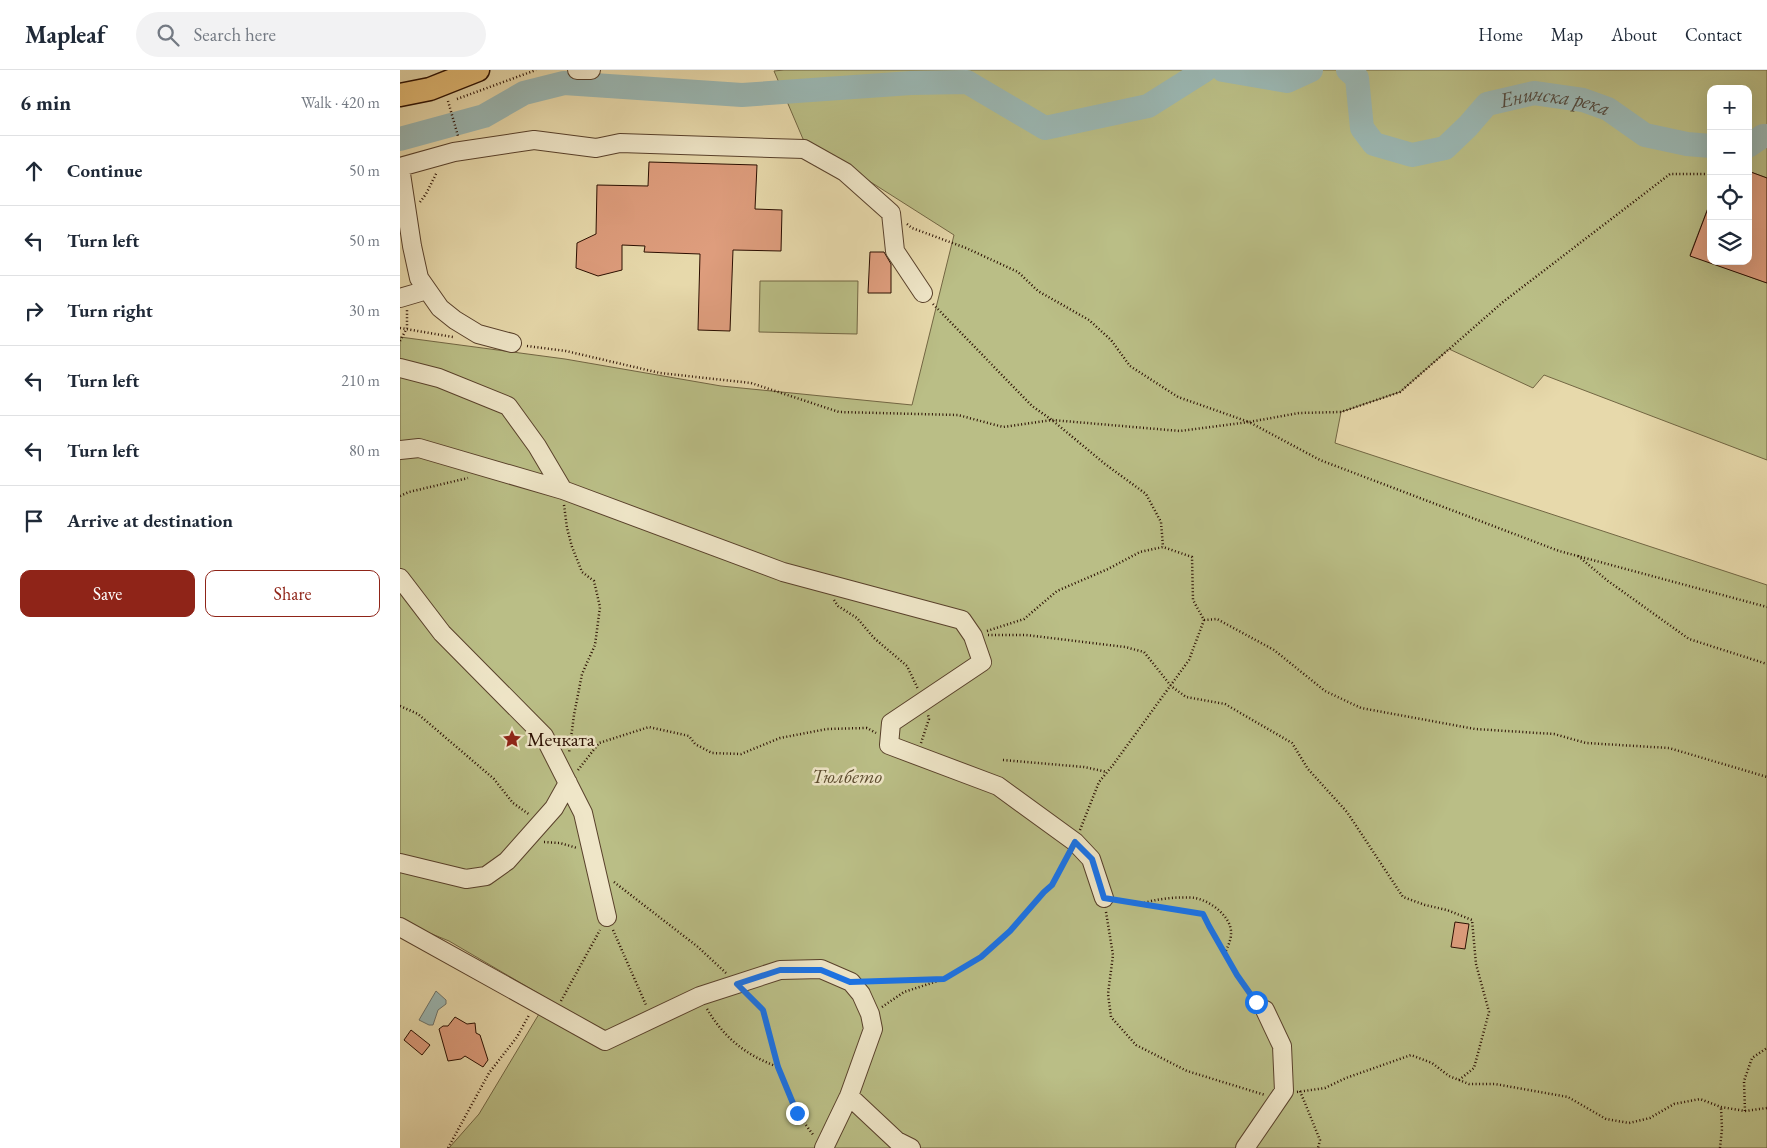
<!DOCTYPE html>
<meta charset="utf-8">
<style>
body{margin:0;font-family:"EB Garamond",serif;background:#f2f2f3;color:#1f2937}
.controls{position:absolute;right:15px;top:15px;display:grid;overflow:hidden;border-radius:10px;box-shadow:0 5px 20px #0002}
.controls button{width:45px;height:45px;display:grid;place-items:center;padding:0;border:0;border-bottom:1px solid #e0e1e3;background:#fff;color:#1f2937;font:25px sans-serif}
.stop{position:absolute;width:15px;height:15px;margin:-11px;border:4px solid #1a73e8;border-radius:50%;background:#fff}
.stop.end{background:#1a73e8;border-color:#fff;box-shadow:0 1px 5px #0008}
.list{margin:0;padding:0;list-style:none}
h2{display:flex;justify-content:space-between;align-items:center;height:65px;margin:0;padding:0 20px;font-size:21px}
h2 small{font-size:16px;font-weight:400;color:#747a83}
.list li{display:grid;grid-template-columns:32px 1fr auto;gap:15px;align-items:center;box-sizing:border-box;height:70px;padding:0 20px;border-top:1px solid #e0e1e3}
.list b{display:block;font-size:19px;white-space:nowrap}
.list em{font-size:16px;font-style:normal;color:#747a83}
.actions{display:flex;gap:10px;padding:15px 20px}
.actions a{flex:1;padding:11px 0;border:1px solid #8f2418;border-radius:10px;text-align:center;font-size:18px;color:#8f2418}
.actions .main{background:#8f2418;color:#fff}
.icon{flex:none;width:28px;height:28px;fill:none;stroke:currentColor;stroke-width:2;stroke-linecap:round;stroke-linejoin:round}
.map{position:relative;flex:none;width:1367px;height:1078px;overflow:hidden}
header{display:flex;align-items:center;gap:30px;box-sizing:border-box;height:70px;padding:0 25px;background:#fff;border-bottom:1px solid #e0e1e3}
header strong{font-size:24px}
nav{display:flex;gap:28px;margin-inline-start:auto;font-size:18px}
.search{width:350px;height:45px;background:#f2f2f3;display:flex;align-items:center;gap:12px;box-sizing:border-box;padding:0 18px;border-radius:28px;color:#747a83;font-size:19px}
main{display:flex}
aside{flex:1;background:#fff}
.map>svg:first-child{display:block}
</style>
<header>
<strong>Mapleaf</strong>
<div class="search"><svg class="icon" aria-label="search" viewBox="0 0 24 24"><circle cx="10" cy="10" r="6"/><path d="M15 15l6 6"/></svg>Search here</div>
<nav><a>Home</a><a>Map</a><a>About</a><a>Contact</a></nav>
</header>
<main>
<aside>
<h2>6 min<small>Walk · 420 m</small></h2>
<ul class="list">
<li><svg class="icon" aria-label="ahead" viewBox="0 0 24 24"><path d="M12 20V5M6 11l6-6 6 6"/></svg><div><b>Continue</b></div><em>50 m</em></li>
<li><svg class="icon" aria-label="left" viewBox="0 0 24 24"><path d="M17 20v-9H6M10 6l-5 5 5 5"/></svg><div><b>Turn left</b></div><em>50 m</em></li>
<li><svg class="icon" aria-label="right" viewBox="0 0 24 24"><path d="M7 20v-9h11M14 6l5 5-5 5"/></svg><div><b>Turn right</b></div><em>30 m</em></li>
<li><svg class="icon" aria-label="left" viewBox="0 0 24 24"><path d="M17 20v-9H6M10 6l-5 5 5 5"/></svg><div><b>Turn left</b></div><em>210 m</em></li>
<li><svg class="icon" aria-label="left" viewBox="0 0 24 24"><path d="M17 20v-9H6M10 6l-5 5 5 5"/></svg><div><b>Turn left</b></div><em>80 m</em></li>
<li><svg class="icon" aria-label="arrive" viewBox="0 0 24 24"><path d="M6 21V4h12l-3 4 3 4H6"/></svg><div><b>Arrive at destination</b></div></li>
</ul>
<div class="actions"><a class="main">Save</a><a>Share</a></div>
</aside>
<div class="map">
<svg width="1367" height="1078" viewBox="0 0 1367 1078">
<rect width="100%" height="100%" fill="#e7d9ab"/>
<filter id="stains"><feTurbulence type="fractalNoise" baseFrequency=".004" numOctaves="4"/><feColorMatrix values="0 0 0 0 .2 0 0 0 0 .09 0 0 0 0 .02 0 0 0 .5 -.17"/></filter>
<radialGradient id="worn" r=".72"><stop offset=".6" stop-color="#630" stop-opacity="0"/><stop offset="1" stop-color="#630" stop-opacity=".3"/></radialGradient>
<path fill="#babe86" stroke="#726643" d="M 384,0 L 1367,0 L 1367,108 L 1348,101 L 1348,19 L 1311,19 L 1311,130 L 1290,185 L 1367,213 L 1367,390 L 1144,305 L 1133,318 L 1049,279 L 1000,322 L 941,342 L 935,373 L 1367,515 L 1367,1078 L 49,1078 L 79,1044 L 148,929 L 49,871 L 0,851 L 0,267 L 165,289 L 321,316 L 512,335 L 554,165 L 403,69 L 374,1 Z
M 360,211 L 458,211 L 457,264 L 359,262 Z"/>
<path fill="#9bb8b4" stroke="#6e746c" d="M 36,921 L 46,930 L 46,934 L 38,940 L 33,955 L 29,955 L 19,950 Z"/>
<g fill="none" stroke-linecap="round" stroke-linejoin="round">
<g stroke="#9bb8b4" stroke-width="24">
<path d="M 823,0 L 887,11 L 911,0"/>
<path id="s1" d="M 948,0 L 957,8 L 962,58 L 974,74 L 1012,85 L 1045,78 L 1068,56 L 1087,34 L 1134,23 L 1183,30 L 1208,39 L 1245,65 L 1287,74 L 1311,76"/>
<path d="M 0,69 L 84,46 L 124,23 L 164,13 L 342,25 L 511,13 L 567,12 L 645,58 L 748,36 L 805,0"/>
<path d="M 1348,76 L 1363,66 L 1367,66"/>
</g>
</g>
<path fill="#de9d7d" stroke="#2a0e00" d="M 249,92 L 357,95 L 355,139 L 382,140 L 381,181 L 333,180 L 330,261 L 298,260 L 300,184 L 244,182 L 245,176 L 222,175 L 222,200 L 198,206 L 176,198 L 177,173 L 196,164 L 197,115 L 248,116 Z
M 1348,101 L 1367,108 L 1367,213 L 1290,186 L 1310,133 L 1311,191 L 1348,191 Z
M 470,182 L 484,182 L 491,194 L 491,223 L 468,223 Z
M 1055,852 L 1069,854 L 1065,879 L 1051,877 Z
M 55,947 L 67,954 L 75,953 L 76,963 L 80,965 L 88,990 L 83,997 L 65,986 L 61,989 L 48,991 L 39,959 L 43,956 L 48,956 Z
M 11,960 L 30,975 L 22,985 L 4,970 Z"/>
<g fill="none" stroke-linecap="round" stroke-linejoin="round">
<g stroke="#59412b" stroke-width="20">
<path id="minor" d="M 177,0 L 191,0
M 0,97 L 54,82 L 134,70 L 196,78 L 220,73 L 404,79 L 445,102 L 491,143 L 495,181 L 523,223
M 0,97 L 12,176 L 19,208 L 40,238 L 55,250 L 78,264 L 112,273
M 0,228 L 27,220
M 0,298 L 39,308 L 108,336 L 137,376 L 163,420
M 0,380 L 19,378 L 163,420 L 383,502 L 562,550 L 573,566 L 582,592 L 491,653 L 489,675 L 598,716 L 675,772 L 691,789 L 704,828
M 0,508 L 42,563 L 144,666 L 183,743 L 207,847
M 0,793 L 66,809 L 86,806 L 107,791 L 154,738 L 168,713
M 0,857 L 205,971 L 300,926 L 380,900 L 421,899 L 451,912 L 461,924 L 470,944 L 473,959 L 449,1026 L 424,1078
M 449,1026 L 497,1071 L 511,1078
M 845,1078 L 884,1021 L 882,976 L 865,940"/>
</g>
<g stroke="#2a0e00" stroke-width="25">
<path id="major" d="M 0,25 L 30,19 L 78,0"/>
</g>
<path stroke="#2a0e00" stroke-width="2.5" stroke-dasharray="1 2.5" stroke-linecap="butt" d="M 57,29 L 136,0
M 48,31 L 58,66
M 20,132 L 26,124 L 37,102
M 507,154 L 512,158 L 566,178 L 618,202 L 638,221 L 689,250 L 711,270 L 730,296 L 778,327 L 849,352 L 899,343 L 941,342 L 1000,322 L 1103,232 L 1270,104 L 1311,104
M 533,234 L 632,336 L 652,350 L 705,394 L 746,424 L 761,452 L 763,477
M 0,258 L 53,267
M 0,271 L 7,258 L 7,240
M 127,276 L 166,281 L 260,303 L 351,313 L 439,342 L 558,345 L 603,357 L 652,350 L 780,361 L 849,352 L 920,390 L 1159,481 L 1367,537
M 0,426 L 9,422 L 68,408
M 164,435 L 167,458 L 172,477 L 182,502 L 194,511 L 200,537 L 195,575 L 182,604 L 174,645 L 169,683
M 1178,486 L 1208,511 L 1289,569 L 1367,594
M 434,530 L 438,536 L 457,548 L 474,568 L 507,596 L 518,619
M 804,550 L 817,549 L 874,580 L 925,621 L 961,638 L 1075,659 L 1154,664 L 1186,673 L 1269,678 L 1367,707
M 587,561 L 624,549 L 657,521 L 708,499 L 740,482 L 763,477 L 792,487 L 793,530 L 804,550 L 789,590 L 713,695 L 699,712 L 680,760
M 588,565 L 626,565 L 725,577 L 744,582 L 771,616 L 786,627 L 825,634 L 892,673 L 908,699 L 947,742 L 1003,827 L 1025,835 L 1047,840 L 1072,850 L 1076,894 L 1089,942 L 1074,998 L 1059,1010
M 0,636 L 18,644 L 94,709 L 113,733 L 130,745
M 521,673 L 529,649 L 528,645
M 603,690 L 684,697 L 707,702
M 178,700 L 199,673 L 249,657 L 289,666 L 295,674 L 312,683 L 341,684 L 380,668 L 427,659 L 467,658 L 476,663
M 144,772 L 160,773 L 177,778
M 214,812 L 298,877 L 326,903
M 718,831 L 803,844 L 809,857 L 837,905 L 855,930
M 741,834 C 754,829 780,826 795,828 C 808,830 826,843 830,856 C 833,866 829,874 825,883
M 706,842 L 713,885 L 708,924 L 711,947 L 736,975 L 787,1001 L 865,1025
M 213,860 L 246,935
M 470,911 L 539,909
M 349,926 L 363,940 L 378,997 L 397,1043 L 414,1066
M 161,931 L 200,860
M 482,937 L 504,922 L 544,909 L 581,887 L 611,861 L 643,822 L 652,815 L 669,785
M 307,939 C 325,969 346,985 378,997
M 900,1021 L 920,1070 L 918,1078
M 897,1022 L 925,1018 L 946,1008 L 1011,985 L 1032,993 L 1049,1006 L 1069,1014 L 1095,1014 L 1168,1027 L 1206,1049 L 1229,1053 L 1250,1048 L 1274,1034 L 1300,1029 L 1321,1037 L 1345,1041 L 1367,1038
M 1345,1041 L 1344,1011 L 1352,988 L 1367,978
M 48,1078 L 89,1003 L 117,967 L 129,945
M 1320,1078 L 1322,1059 L 1321,1037"/>
<use href="#minor" stroke="#efe6c8" stroke-width="18"/>
<use href="#major" stroke="#e4bc76" stroke-width="22"/>
</g>
<g fill="none" stroke-linecap="round" stroke-linejoin="round">
<path stroke="#1a73e8" stroke-width="6" d="M 397,1043 L 378,997 L 363,940 L 337,914 L 380,900 L 421,900 L 450,912 L 544,909 L 581,887 L 610,861 L 644,822 L 652,815 L 675,772 L 692,789 L 704,828 L 803,844 L 809,856 L 837,905 L 856,932"/>
</g>
<defs>
<g id="sight-bare" transform="scale(1.5)"><path d="M0-6L1.8-2.2L6-1.7L2.9 1.2L3.7 5.4L0 3.3L-3.7 5.4L-2.9 1.2L-6-1.7L-1.8-2.2Z" fill="#8f2418" stroke="#efe6c8" stroke-width="2.5" paint-order="stroke"/></g>
</defs>
<g fill-rule="evenodd">
<use href="#sight-bare" x="112" y="669"/>
</g>
<g text-anchor="middle" stroke-width="5" stroke-linejoin="round" paint-order="stroke">
<g font-size="20" fill="#2a0e00" stroke="#efe6c8" text-anchor="start">
<text x="127" y="676">Мечката</text>
</g>
<g font-size="20" font-style="italic" fill="#5c4c2f" stroke="#efe6c8">
<text x="447" y="713">Тюлбето</text>
</g>
<g font-size="21" font-style="italic" fill="#524a3f" stroke="#efe6c8">
<text dy="7" stroke="none"><textPath href="#s1" startOffset="286">Енинска река</textPath></text>
</g>
</g>
<rect width="100%" height="100%" filter="url(#stains)"/>
<rect width="100%" height="100%" fill="url(#worn)"/>
</svg>
<div class="controls">
<button>+</button>
<button>−</button>
<button><svg class="icon" aria-label="locate" viewBox="0 0 24 24"><circle cx="12" cy="12" r="6"/><path d="M12 2v4M12 18v4M2 12h4M18 12h4"/></svg></button>
<button><svg class="icon" aria-label="layers" viewBox="0 0 24 24"><path d="M12 4l9 5-9 5-9-5zM3 14l9 5 9-5"/></svg></button>
</div>
<div class="stop" style="left:856px;top:932px"></div>
<div class="stop end" style="left:397px;top:1043px"></div>
</div>
</main>
